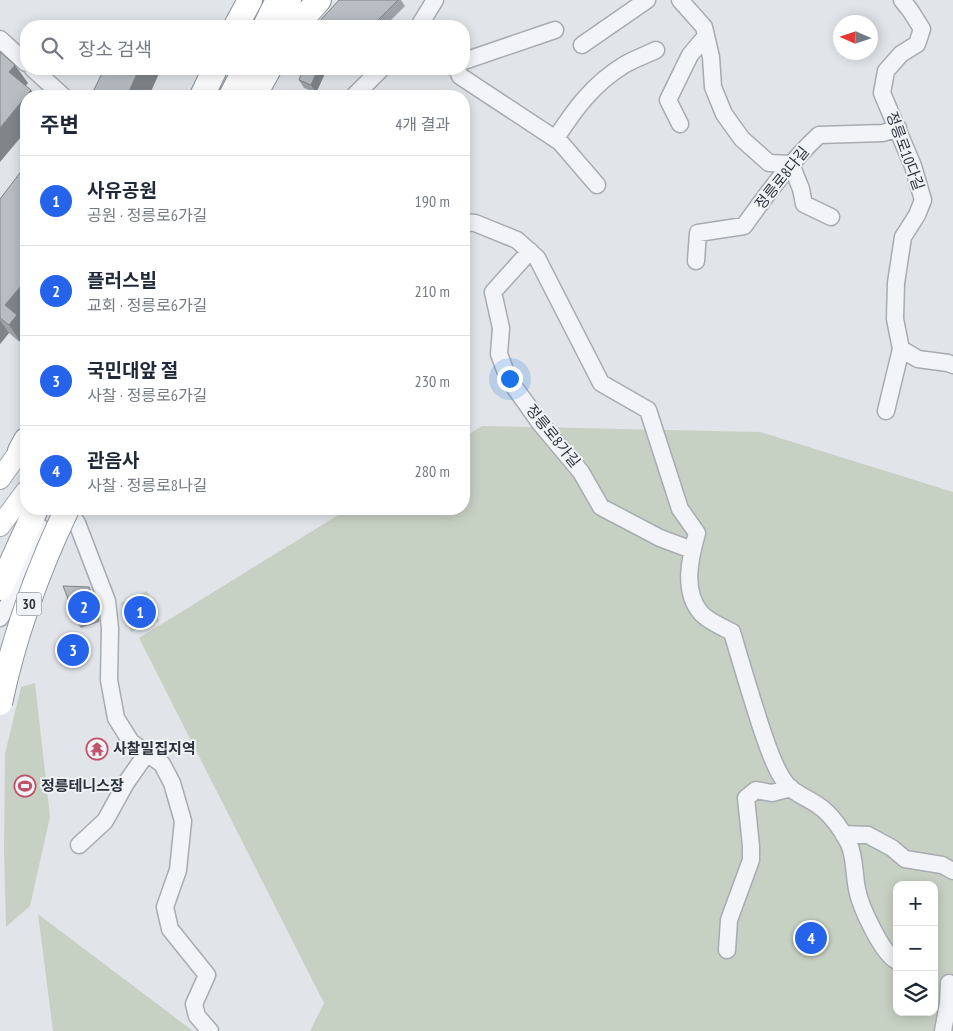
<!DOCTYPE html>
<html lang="ko">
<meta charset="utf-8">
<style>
body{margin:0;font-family:"PT Sans Narrow","Noto Sans KR",sans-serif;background:#f2f2f3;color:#1f2937}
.controls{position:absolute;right:15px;bottom:15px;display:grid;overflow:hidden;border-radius:10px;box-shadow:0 2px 12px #0003}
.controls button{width:45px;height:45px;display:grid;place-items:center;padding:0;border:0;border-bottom:1px solid #e0e1e3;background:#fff;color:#1f2937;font:25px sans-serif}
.compass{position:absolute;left:833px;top:15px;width:45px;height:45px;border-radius:50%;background:#fff;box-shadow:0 2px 12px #0003;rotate:273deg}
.you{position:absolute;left:509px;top:378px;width:18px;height:18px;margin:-12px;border:4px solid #fff;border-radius:50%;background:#1a73e8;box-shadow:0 0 0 8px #1a73e833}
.badge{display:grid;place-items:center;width:32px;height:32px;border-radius:50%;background:#2563eb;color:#fff;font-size:16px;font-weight:700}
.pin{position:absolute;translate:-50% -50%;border:2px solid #fff;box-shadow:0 1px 5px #0006}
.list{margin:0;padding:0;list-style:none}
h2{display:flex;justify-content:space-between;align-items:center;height:65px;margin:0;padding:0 20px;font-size:21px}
h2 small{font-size:16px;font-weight:400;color:#747a83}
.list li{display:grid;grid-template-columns:32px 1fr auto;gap:15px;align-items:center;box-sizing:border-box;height:90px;padding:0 20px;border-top:1px solid #e0e1e3}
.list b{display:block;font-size:19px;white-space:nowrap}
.list p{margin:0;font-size:16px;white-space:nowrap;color:#747a83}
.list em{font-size:16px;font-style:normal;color:#747a83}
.icon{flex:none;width:28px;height:28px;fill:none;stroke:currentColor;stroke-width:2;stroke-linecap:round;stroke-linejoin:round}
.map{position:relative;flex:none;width:953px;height:1031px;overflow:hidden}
.search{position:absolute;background:#fff;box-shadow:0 2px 12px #0003;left:20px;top:20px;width:450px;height:55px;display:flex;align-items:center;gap:12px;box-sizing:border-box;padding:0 18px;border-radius:20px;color:#747a83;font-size:19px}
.panel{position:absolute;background:#fff;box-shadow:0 2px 12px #0003;left:20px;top:90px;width:450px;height:425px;border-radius:20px}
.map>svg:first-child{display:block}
</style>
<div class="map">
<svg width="953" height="1031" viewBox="0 0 953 1031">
<rect width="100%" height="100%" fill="#e1e4e8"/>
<path fill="#c7d1c3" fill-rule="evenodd" d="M 482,426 L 760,432 L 953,492 L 953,1031 L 310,1031 L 324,1003 L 139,638 L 348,509 L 464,509 L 464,437 ZM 897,885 L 934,885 L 934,1012 L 897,1012 Z
M 147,591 L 159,621 L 131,632 L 121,603 Z
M 35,683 L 50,817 L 30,906 L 6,927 L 4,851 L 5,754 L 21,687 Z
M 38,914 L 193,1031 L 53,1031 Z"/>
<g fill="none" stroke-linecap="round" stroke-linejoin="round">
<g stroke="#a7abb2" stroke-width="19">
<path id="minor" d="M 680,0 L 704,27 L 711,57 L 713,87 L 724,114 L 742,139 L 769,163 L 791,164 L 801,189 L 804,204 L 831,217
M 902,0 L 910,10 L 922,29 L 917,44 L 901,54 L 886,71 L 882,93 L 913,166 L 923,200 L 917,215 L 903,237 L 896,283 L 895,319 L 901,349 L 918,359 L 948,363 L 953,365
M 419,26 L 435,0
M 0,39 L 26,63
M 582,45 L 647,0
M 464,61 L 555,30
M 33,69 L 63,96
M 457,69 L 460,76 L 560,142 L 597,185
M 354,96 L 381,69
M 680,124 L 668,100 L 690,55 L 706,36
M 556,138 C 575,109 593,84 624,65 C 634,59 646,55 656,50
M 464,222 L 475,223 L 517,240 L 537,258 L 601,383 L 648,410 L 680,509 L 697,533 C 690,558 682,591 701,613 C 708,621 722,627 732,632 C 742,666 752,700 763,733 C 769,750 776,771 787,785 C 797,795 808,798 819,806 C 831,814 843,831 849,844 C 855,857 854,875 857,889 C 860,906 882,954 897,961
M 530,251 L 493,292 L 501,328 L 499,354 L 508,378 L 540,423 L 581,472 L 601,507 L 660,538 L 692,550
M 696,261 L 698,233 L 744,226 C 767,194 790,162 819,135 L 883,133 L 898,128
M 886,411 L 901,349
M 66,509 L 77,523 L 107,601 L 110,628 L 109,680 L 116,718 L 131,742 L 162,764 L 172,783 L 183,821 L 178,870 L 165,907 L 170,929 L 207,975 L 194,1004 L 197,1016 L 210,1031
M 0,618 L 9,603 L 40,527
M 843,834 L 868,835 L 892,848 L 905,859 L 942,865 L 953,871
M 79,845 L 105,821 L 126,783 L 147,753
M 727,950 L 729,920 L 751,860 L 751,846 L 746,798 L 756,790 L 772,793 L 791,788
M 943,1031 L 948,1004 L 949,983"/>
</g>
<g stroke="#a1a9b2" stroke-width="22">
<path id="major" d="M 278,26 L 291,0
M 0,479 L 26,442
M 0,526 L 26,491"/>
</g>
<g stroke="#8a929d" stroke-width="26">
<path id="highway" d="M 236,26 L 250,0
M 265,26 L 278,0
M 296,26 L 319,0
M 202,96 L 215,69
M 231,96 L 245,69
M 254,96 L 269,69
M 20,451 L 26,440
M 0,588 L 36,509"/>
</g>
<use href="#minor" stroke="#f3f4f7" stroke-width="16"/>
<use href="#major" stroke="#fff" stroke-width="20"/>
<use href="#highway" stroke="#fff" stroke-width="24"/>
<g stroke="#8a929d" stroke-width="26" stroke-linecap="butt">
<path id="highway-bridge" d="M 0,703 C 14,636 38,570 67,509"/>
</g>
<use href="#highway-bridge" stroke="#fff" stroke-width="24"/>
</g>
<path fill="#9ea3a9" d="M 339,0 L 401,0 L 405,6 L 385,26 L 309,26 L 316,25 Z
M 298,69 L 327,69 L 316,93 L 304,88 L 299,80 L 302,72 Z
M 0,199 L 21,321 L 26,328 L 26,338 L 22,344 L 9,333 L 0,344 Z
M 89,587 L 93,594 L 97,603 L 99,622 L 81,628 L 77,622 Z"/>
<path fill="#818489" d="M 15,65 L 28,83 L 22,91 L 9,72 Z
M 139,69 L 161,69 L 149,96 L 127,96 Z
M 318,69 L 327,69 L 316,93 L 311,85 Z
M 31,90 L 35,96 L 26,96 L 26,131 L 0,162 L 0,128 Z
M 26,280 L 26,314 L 21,321 L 26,328 L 26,338 L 22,344 L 9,325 L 5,305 Z
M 0,320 L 9,333 L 0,344 Z
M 89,587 L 93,594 L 97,603 L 99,622 L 95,615 Z"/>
<path fill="#b8bdc4" stroke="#818489" d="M 339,0 L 398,0 L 372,26 L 309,26 L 310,23 L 316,25 Z
M 0,52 L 15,65 L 9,72 L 31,90 L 0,128 Z
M 104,69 L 139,69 L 127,96 L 91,96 Z
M 303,69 L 318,69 L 311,85 L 299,80 Z
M 26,165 L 26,280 L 5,305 L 17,315 L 9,325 L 0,318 L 0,199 Z
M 63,586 L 89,587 L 93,597 L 95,615 L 77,622 Z"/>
<defs>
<g id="temple-ring" transform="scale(1.125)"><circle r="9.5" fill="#f0f3f5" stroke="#c0536a" stroke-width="1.5"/><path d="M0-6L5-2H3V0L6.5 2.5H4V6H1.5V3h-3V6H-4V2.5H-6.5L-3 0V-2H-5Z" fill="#c0536a"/></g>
<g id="stadium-ring" transform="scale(1.125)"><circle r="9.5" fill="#f0f3f5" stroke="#c0536a" stroke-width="1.5"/><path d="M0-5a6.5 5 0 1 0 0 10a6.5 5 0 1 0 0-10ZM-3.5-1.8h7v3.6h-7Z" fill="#c0536a"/></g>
</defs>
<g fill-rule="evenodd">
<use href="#temple-ring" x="97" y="749"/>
<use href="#stadium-ring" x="25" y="786"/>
</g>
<g text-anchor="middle" stroke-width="4" stroke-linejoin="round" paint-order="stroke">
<rect fill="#f0f3f5" stroke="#666d75" stroke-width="1" x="16.5" y="592.5" width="25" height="23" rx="4"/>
<g font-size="14" font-weight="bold" fill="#2b333e">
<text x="29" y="609">30</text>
</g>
<g font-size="15" fill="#2b333e" stroke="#f0f3f5">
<text transform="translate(905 151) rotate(70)" y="5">정릉로10다길</text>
<text transform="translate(782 178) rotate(-51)" y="5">정릉로8다길</text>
<text transform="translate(553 436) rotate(51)" y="5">정릉로8가길</text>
</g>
<g font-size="15" font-weight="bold" fill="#2b333e" stroke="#f0f3f5" text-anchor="start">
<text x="113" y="754">사찰밀집지역</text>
<text x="41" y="791">정릉테니스장</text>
</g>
</g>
</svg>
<div class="controls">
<button>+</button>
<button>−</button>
<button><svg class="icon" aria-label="layers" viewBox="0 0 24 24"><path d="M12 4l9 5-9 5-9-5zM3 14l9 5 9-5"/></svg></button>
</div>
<svg class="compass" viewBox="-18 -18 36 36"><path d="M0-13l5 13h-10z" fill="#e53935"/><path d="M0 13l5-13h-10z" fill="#747a83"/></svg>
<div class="you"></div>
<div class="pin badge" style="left:140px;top:612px">1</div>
<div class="pin badge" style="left:84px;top:607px">2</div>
<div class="pin badge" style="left:73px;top:650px">3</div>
<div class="pin badge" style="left:811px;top:938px">4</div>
<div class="search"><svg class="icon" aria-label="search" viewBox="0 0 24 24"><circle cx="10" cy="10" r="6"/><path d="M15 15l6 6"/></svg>장소 검색</div>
<section class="panel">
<h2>주변<small>4개 결과</small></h2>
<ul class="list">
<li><span class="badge">1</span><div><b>사유공원</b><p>공원 · 정릉로6가길</p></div><em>190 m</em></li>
<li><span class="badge">2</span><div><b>플러스빌</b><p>교회 · 정릉로6가길</p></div><em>210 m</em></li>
<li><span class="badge">3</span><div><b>국민대앞 절</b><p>사찰 · 정릉로6가길</p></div><em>230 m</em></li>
<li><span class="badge">4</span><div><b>관음사</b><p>사찰 · 정릉로8나길</p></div><em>280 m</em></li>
</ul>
</section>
</div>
